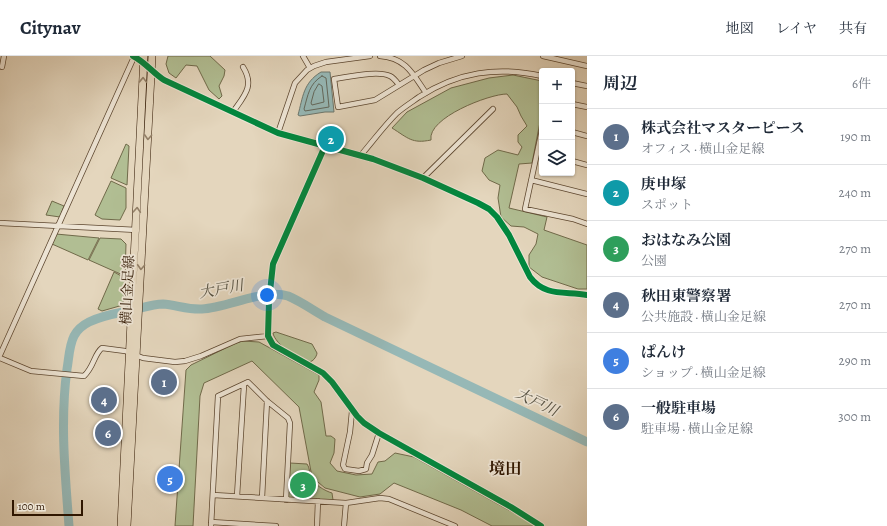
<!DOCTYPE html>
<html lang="ja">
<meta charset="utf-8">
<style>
body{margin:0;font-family:Alegreya,"Noto Serif JP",serif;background:#f2f2f3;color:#1f2937}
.controls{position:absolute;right:12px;top:12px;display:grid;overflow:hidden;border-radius:4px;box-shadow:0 1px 3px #0004}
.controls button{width:36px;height:36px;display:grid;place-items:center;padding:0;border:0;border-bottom:1px solid #e0e1e3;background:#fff;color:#1f2937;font:20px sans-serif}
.scale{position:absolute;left:12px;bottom:10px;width:71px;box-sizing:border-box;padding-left:4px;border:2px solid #2f1600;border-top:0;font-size:11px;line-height:14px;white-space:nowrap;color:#2f1600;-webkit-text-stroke:3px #ede4d4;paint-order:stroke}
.you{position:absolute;left:267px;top:239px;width:14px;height:14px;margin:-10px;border:3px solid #fff;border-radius:50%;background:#1a73e8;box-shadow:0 0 0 6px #1a73e833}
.badge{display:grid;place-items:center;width:26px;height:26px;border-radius:50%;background:#b45309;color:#fff;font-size:13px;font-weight:700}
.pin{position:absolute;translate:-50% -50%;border:2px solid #fff;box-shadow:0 1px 4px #0006}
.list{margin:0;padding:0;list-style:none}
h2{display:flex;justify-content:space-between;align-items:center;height:52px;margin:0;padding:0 16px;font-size:17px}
h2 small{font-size:13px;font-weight:400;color:#747a83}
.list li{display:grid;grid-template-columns:26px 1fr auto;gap:12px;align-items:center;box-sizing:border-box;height:56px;padding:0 16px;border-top:1px solid #e0e1e3}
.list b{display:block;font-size:15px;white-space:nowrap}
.list p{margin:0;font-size:13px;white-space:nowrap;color:#747a83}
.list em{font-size:13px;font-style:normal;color:#747a83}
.icon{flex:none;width:22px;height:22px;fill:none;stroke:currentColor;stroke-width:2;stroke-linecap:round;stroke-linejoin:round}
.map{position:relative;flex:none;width:587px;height:470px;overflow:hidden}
header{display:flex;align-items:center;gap:24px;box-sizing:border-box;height:56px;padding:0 20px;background:#fff;border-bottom:1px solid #e0e1e3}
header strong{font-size:19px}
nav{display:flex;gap:22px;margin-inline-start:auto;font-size:14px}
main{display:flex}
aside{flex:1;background:#fff}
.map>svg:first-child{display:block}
</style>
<header>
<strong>Citynav</strong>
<nav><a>地図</a><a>レイヤ</a><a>共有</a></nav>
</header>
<main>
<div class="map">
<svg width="587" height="470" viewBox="0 0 587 470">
<rect width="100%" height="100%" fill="#e4d6bd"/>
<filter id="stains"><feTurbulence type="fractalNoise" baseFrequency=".005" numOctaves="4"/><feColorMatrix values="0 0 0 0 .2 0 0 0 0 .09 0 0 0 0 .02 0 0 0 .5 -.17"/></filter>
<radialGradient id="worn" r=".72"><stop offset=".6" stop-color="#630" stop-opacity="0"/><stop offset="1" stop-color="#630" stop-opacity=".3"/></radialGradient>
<path fill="#b1be93" stroke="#706a4a" d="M 168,0 L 210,0 L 225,14 L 224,20 L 219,30 L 222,40 L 219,43 L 209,34 L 197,10 L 186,9 L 176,22 L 169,17 L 166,8 Z
M 513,19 L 542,25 L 542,56 L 532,107 L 519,108 L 509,152 L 547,161 L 544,174 L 587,189 L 587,233 L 578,233 L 542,221 L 529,211 L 529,199 L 536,188 L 538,178 L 524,171 L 511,170 L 501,161 L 498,142 L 500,129 L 489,124 L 482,115 L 485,102 L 498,94 L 518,99 L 522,91 L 518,86 L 518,79 L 527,70 L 521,60 L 517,51 L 507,38 C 489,38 427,62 431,84 C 412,88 408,82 392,72 L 407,56 L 451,32 L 489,22 Z
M 126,88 L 129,90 L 127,129 L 111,122 Z
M 111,125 L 126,132 L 126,152 L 120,164 L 102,163 L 95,159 Z
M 52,145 L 64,150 L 60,161 L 46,159 Z
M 56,178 L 99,182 L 88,204 L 52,188 Z
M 100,182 L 121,183 L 126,188 L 125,220 L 89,204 Z
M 114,216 L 125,222 L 123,249 L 102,255 L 98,253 Z
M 276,276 L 312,288 L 317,297 C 317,299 315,303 312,305 C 303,310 274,287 273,277 Z
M 243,285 L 259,286 L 319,319 L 319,324 L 314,336 L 321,346 L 326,380 L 331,380 L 335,383 L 334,397 L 330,407 L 337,415 L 356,419 L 372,418 L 378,406 L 385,405 L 395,397 L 414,401 L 537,470 L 492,470 L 461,454 L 394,427 L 380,438 L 360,441 L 325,432 L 312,421 L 299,351 L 252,305 L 204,327 L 200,340 L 193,470 L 175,470 L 186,314 L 191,309 L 236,287 Z
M 290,407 L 307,408 C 310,412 309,416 311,421 C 313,428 325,435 332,437 L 333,444 L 288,441 Z"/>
<path fill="#96b8b6" stroke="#6d776d" d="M 321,16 L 330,16 L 334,56 L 325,56 L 300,60 L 298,59 C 303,41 303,27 321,16 Z"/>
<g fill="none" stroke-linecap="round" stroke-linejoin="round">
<path stroke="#62675b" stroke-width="1" d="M 322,20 L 326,22 L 329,51 L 305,55 L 304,53 C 308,39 309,28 322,20 Z
M 319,28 L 322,30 L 324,46 L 312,49 L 311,47 L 314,36 Z"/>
<path stroke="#96b8b6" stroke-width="9" d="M 69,470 C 65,417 60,365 67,313 C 69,302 69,290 74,280 C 77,274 83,269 89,266 C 103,259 119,257 133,254 C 142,252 153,248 163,248 C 176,249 189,254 202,253 C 227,252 265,232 288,240 C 300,245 313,254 325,261 L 587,386"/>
<g stroke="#5c462f" stroke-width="6">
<path id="street" d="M 133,0 C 145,6 153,17 164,24 L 278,77 L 373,103 L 423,122 L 478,147 L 489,153 L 497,161 L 509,179 L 530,221 C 545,241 565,235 587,239
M 303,0 L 310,12
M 380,0 C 406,2 413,18 426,37
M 543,0 L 587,10
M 2,11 L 4,0
M 572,27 L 587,30
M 399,29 C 396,25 394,22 390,20 C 378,14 348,21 334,23 L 338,51 L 375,44 L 424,14 L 439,7 L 462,0
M 572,48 L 587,51
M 233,56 C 244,40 255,30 243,11
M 542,74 L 525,153 L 573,163 L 587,168
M 572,76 L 587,80
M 278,77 L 295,27 L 307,14 L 314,10 L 326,6 L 370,0
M 325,90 L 273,208 L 269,245 L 268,280 L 273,289 L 323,317 L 332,326 L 357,360 L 364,367 L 379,377 L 511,451 L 541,470
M 361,99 C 373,85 384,70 397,57 C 404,51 412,46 419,41 C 458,16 497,10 542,20
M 572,105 L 587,109
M 423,122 L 493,53
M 531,124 L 587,138
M 0,167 L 137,174
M 0,299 L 134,1
M 0,302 L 31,315 L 84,320 C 94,311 94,298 102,292 L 125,295 L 143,302 L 175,306 L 185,305 L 201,300 L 240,283 L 268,280
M 352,355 L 350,376 L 343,409 L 345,413 L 359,415 L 366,413 L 367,407 L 372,399 L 379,377
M 213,439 L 346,447 L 380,442 L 389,443 L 455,470
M 237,440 L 244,329
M 262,442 L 267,345
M 211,466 L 276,470
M 211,470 L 218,340 L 248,326 L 267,345 L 288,362 L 290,367 L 286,444
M 317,470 L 318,445
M 344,470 L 346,447"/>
</g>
<g stroke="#2f1600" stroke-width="8">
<path id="primary" d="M 121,470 L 144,0
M 127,470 L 152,0"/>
</g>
<use href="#street" stroke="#ede4d4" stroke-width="4.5"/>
<use href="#primary" stroke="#e4d6bd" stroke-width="7"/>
<g stroke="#ede4d4" stroke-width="8">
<path id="cycleway" d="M 133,0 C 145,6 153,17 164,24 L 278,77 L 373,103 L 423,122 L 478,147 L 489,153 L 497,161 L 509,179 L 530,221 C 545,241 565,235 587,239
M 325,90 L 273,208 L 269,245 L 268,280 L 273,289 L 323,317 L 332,326 L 357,360 L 364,367 L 379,377 L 511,451 L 541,470"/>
</g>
<use href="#cycleway" stroke="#00873e" stroke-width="6"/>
</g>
<defs><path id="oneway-chevron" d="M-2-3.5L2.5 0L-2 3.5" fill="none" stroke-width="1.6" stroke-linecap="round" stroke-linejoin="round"/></defs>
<g stroke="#938068">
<use href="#oneway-chevron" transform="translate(143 24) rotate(-88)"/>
<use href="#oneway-chevron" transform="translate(148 81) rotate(93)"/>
<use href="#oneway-chevron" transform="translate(137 154) rotate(-87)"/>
<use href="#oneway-chevron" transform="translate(141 211) rotate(93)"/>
</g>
<g text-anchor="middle" stroke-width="3.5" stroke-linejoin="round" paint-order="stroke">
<g font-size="14" fill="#2f1600" stroke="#ede4d4">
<text transform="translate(127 234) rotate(-87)" y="5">横山金足線</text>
</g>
<g font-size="15" font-style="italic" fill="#534f40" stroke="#ede4d4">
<text transform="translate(221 233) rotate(-10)" y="5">大戸川</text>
<text transform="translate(537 346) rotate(26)" y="5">大戸川</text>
</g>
<g font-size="16" font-weight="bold" fill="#2f1600" stroke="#ede4d4">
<text x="505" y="418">境田</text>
</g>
</g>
<rect width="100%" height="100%" filter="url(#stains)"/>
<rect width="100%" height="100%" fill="url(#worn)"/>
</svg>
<div class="controls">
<button>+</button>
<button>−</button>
<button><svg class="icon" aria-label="layers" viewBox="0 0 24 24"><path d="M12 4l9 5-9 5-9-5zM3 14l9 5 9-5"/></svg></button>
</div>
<div class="scale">100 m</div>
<div class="you"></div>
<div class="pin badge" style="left:164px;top:326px;background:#5c6f8a">1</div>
<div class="pin badge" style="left:331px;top:83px;background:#0f9aa8">2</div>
<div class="pin badge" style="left:303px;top:429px;background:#2e9e5b">3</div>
<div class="pin badge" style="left:104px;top:344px;background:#5c6f8a">4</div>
<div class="pin badge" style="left:170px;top:423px;background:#3f7fe0">5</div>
<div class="pin badge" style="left:108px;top:377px;background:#5c6f8a">6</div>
</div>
<aside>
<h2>周辺<small>6件</small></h2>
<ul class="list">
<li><span class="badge" style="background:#5c6f8a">1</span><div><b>株式会社マスターピース</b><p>オフィス · 横山金足線</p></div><em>190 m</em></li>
<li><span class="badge" style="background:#0f9aa8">2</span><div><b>庚申塚</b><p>スポット</p></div><em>240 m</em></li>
<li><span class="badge" style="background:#2e9e5b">3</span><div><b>おはなみ公園</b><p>公園</p></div><em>270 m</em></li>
<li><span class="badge" style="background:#5c6f8a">4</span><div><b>秋田東警察署</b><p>公共施設 · 横山金足線</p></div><em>270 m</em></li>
<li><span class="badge" style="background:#3f7fe0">5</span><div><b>ぱんけ</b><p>ショップ · 横山金足線</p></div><em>290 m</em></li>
<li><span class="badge" style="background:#5c6f8a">6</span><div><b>一般駐車場</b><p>駐車場 · 横山金足線</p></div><em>300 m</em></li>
</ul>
</aside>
</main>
